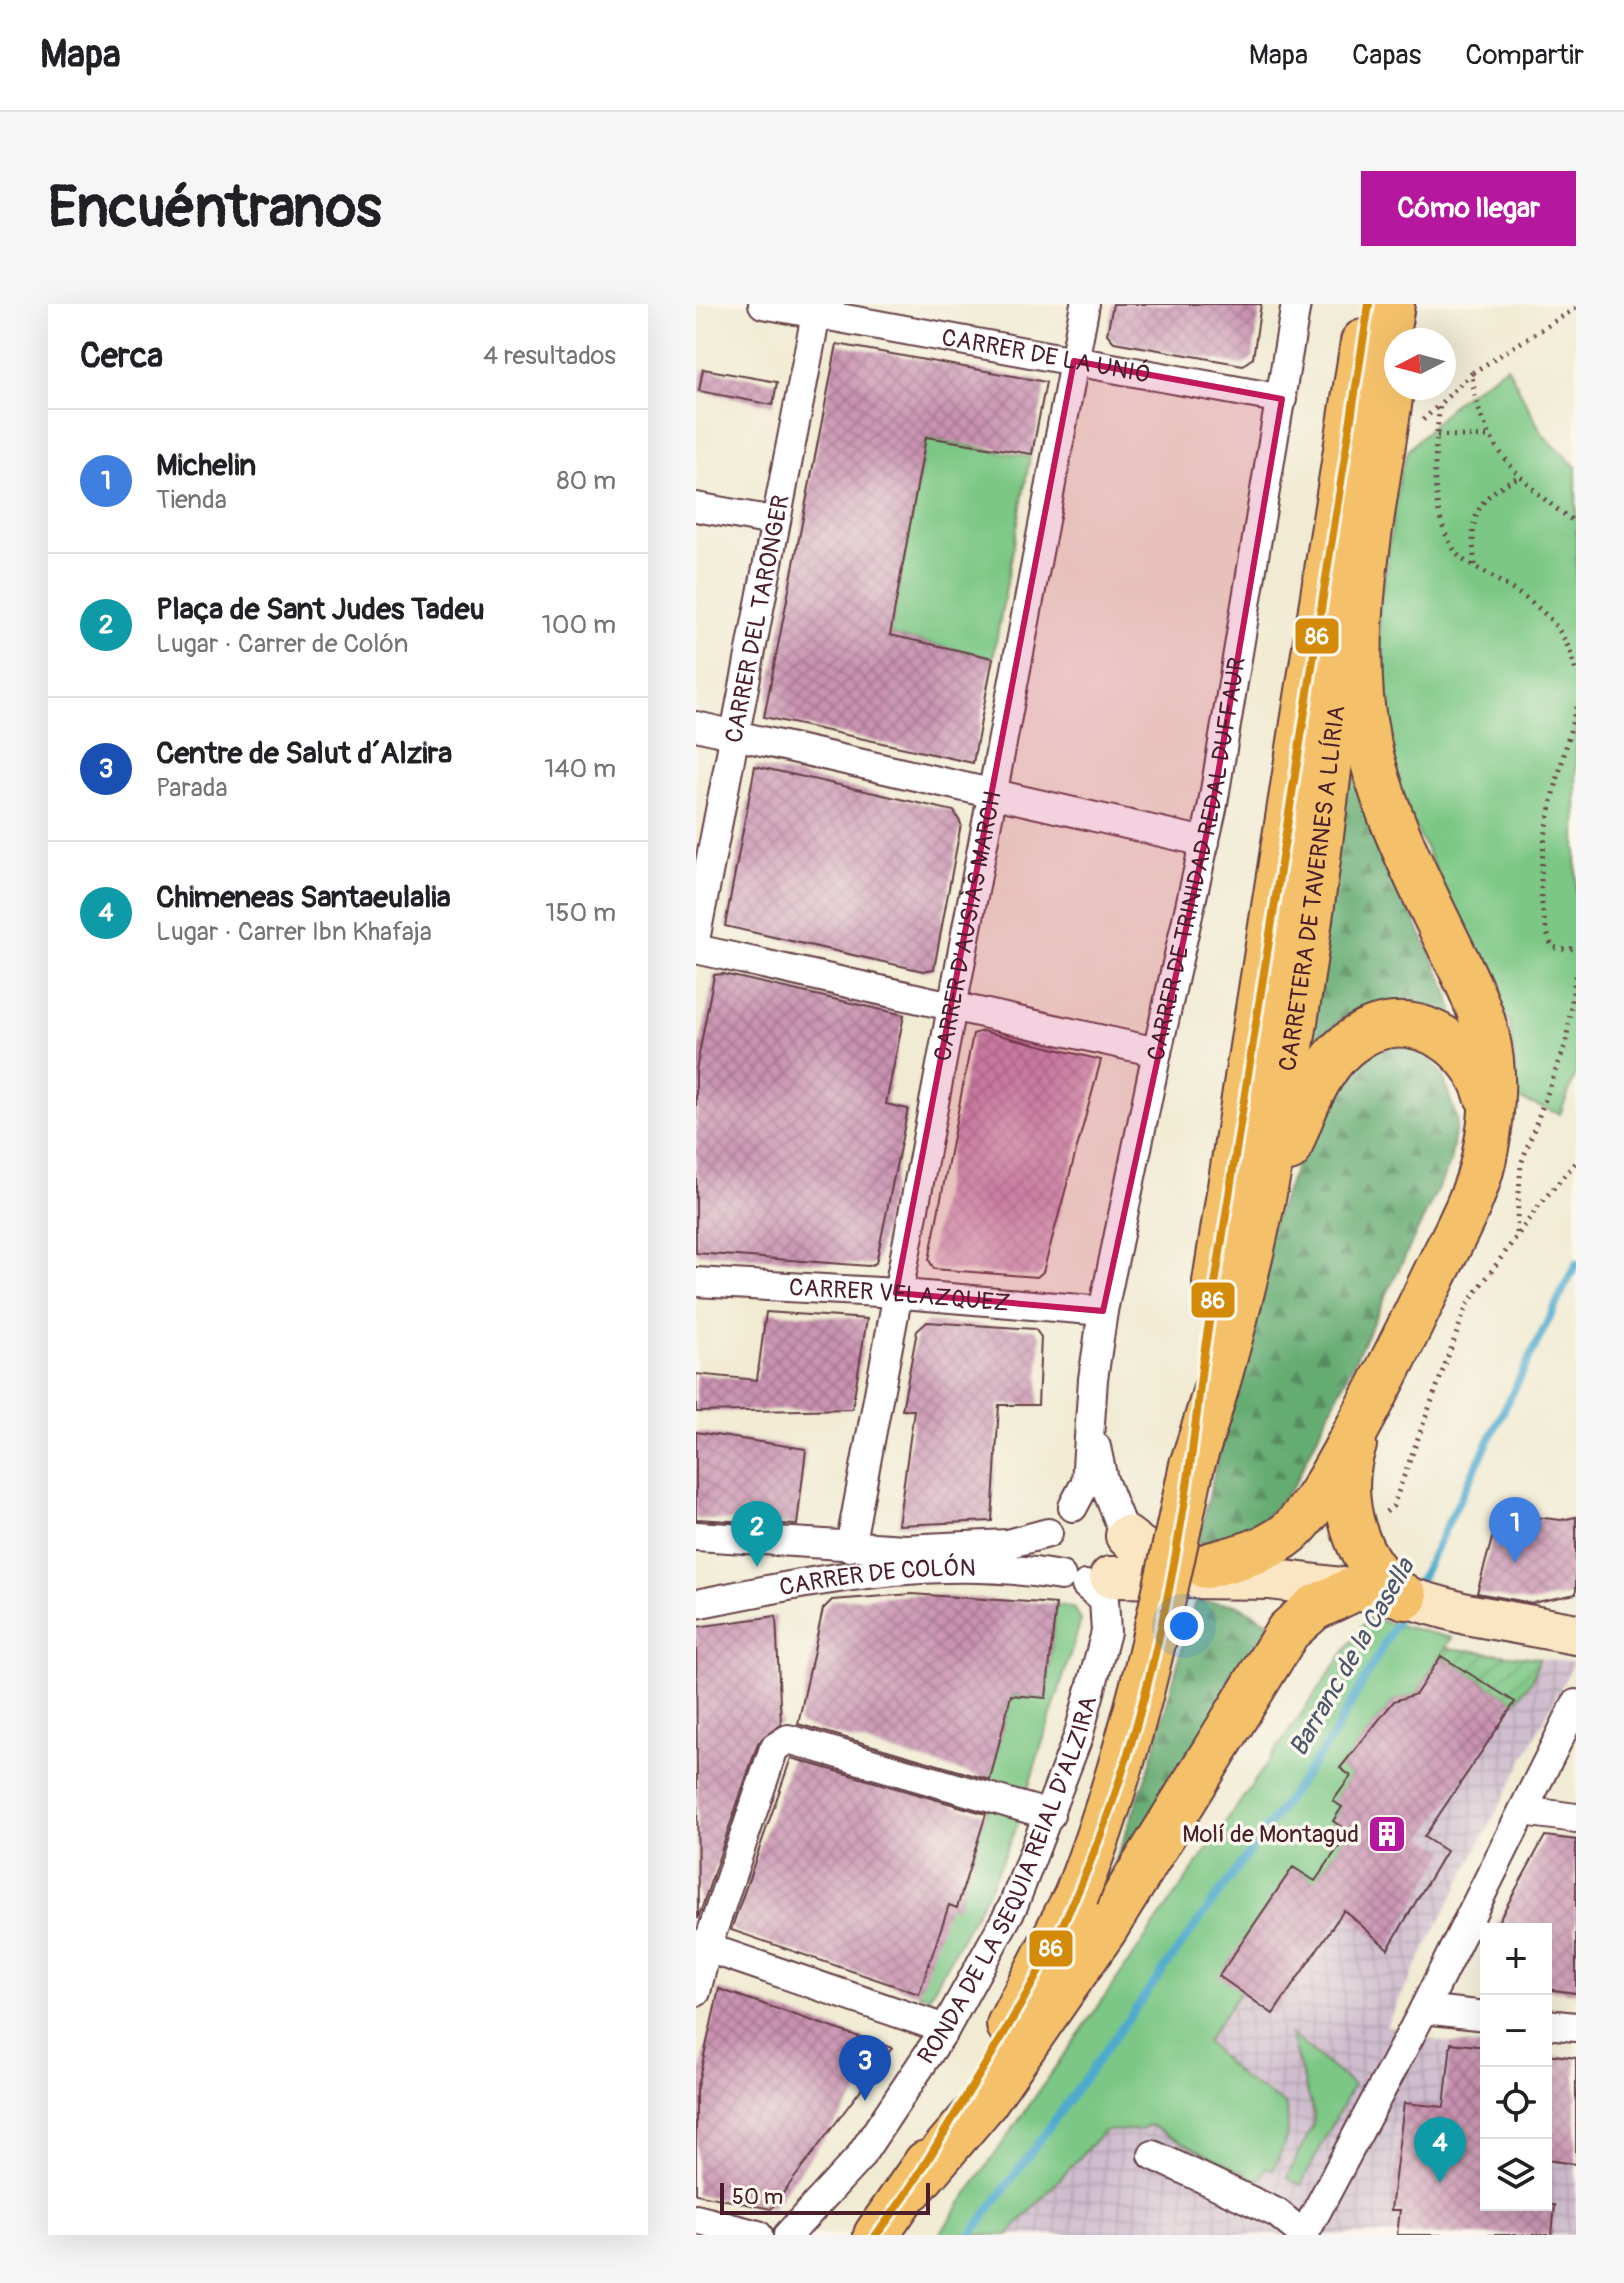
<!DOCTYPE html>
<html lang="es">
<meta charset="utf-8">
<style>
body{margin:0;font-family:Pangolin,sans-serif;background:#f6f6f6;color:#202124}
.controls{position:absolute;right:24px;bottom:24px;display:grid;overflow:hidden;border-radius:0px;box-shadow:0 8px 32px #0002}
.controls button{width:72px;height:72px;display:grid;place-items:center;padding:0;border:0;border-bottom:2px solid #e0e0e0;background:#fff;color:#202124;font:40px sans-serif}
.compass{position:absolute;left:688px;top:24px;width:72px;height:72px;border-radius:50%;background:#fff;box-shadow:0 8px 32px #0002;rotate:264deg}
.scale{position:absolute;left:24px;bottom:20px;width:210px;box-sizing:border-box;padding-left:8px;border:4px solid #4a1f2b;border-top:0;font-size:22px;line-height:28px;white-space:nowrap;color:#4a1f2b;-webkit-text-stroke:6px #fbf7ec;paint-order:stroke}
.you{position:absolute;left:488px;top:1322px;width:28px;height:28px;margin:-20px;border:6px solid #fff;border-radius:50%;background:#1a73e8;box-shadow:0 0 0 12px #1a73e833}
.badge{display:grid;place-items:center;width:52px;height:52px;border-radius:50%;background:#b5179e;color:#fff;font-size:26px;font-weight:700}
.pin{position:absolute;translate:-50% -66px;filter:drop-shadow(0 2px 4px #0008)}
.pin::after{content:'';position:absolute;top:42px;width:28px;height:24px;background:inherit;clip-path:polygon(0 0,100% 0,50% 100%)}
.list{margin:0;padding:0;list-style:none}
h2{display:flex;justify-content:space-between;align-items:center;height:104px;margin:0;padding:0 32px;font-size:34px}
h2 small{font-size:26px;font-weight:400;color:#757577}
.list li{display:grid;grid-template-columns:52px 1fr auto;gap:24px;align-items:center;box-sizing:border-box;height:144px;padding:0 32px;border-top:2px solid #e0e0e0}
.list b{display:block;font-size:30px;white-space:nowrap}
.list p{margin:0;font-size:26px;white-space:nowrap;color:#757577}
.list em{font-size:26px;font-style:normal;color:#757577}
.icon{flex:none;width:44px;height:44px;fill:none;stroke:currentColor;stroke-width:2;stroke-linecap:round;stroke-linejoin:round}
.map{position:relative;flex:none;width:880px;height:1931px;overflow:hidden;border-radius:0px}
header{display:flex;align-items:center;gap:48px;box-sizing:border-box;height:112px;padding:0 40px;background:#fff;border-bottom:2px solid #e0e0e0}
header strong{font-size:38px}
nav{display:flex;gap:44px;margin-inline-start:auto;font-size:28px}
.intro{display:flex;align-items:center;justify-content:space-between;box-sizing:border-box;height:192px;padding:0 48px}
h1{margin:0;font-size:56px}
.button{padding:20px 36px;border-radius:0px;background:#b5179e;color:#fff;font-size:28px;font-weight:700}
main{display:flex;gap:48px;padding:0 48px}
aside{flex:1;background:#fff;border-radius:0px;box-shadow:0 8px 32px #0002}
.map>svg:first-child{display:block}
</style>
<header>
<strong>Mapa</strong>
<nav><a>Mapa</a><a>Capas</a><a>Compartir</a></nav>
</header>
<div class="intro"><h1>Encuéntranos</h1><a class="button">Cómo llegar</a></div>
<main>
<aside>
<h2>Cerca<small>4 resultados</small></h2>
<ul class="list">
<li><span class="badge" style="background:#3f7fe0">1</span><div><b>Michelin</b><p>Tienda</p></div><em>80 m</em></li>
<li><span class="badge" style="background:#0f9aa8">2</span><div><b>Plaça de Sant Judes Tadeu</b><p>Lugar · Carrer de Colón</p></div><em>100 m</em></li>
<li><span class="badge" style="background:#1a4fb4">3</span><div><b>Centre de Salut d´Alzira</b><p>Parada</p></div><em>140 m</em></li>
<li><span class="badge" style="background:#0f9aa8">4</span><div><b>Chimeneas Santaeulalia</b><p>Lugar · Carrer Ibn Khafaja</p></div><em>150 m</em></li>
</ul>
</aside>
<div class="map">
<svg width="880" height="1931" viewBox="0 0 880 1931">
<defs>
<pattern id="industrial-grid" width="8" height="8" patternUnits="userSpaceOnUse" patternTransform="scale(2)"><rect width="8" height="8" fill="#cfbdce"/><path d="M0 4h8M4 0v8" fill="none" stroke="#b3a2b1"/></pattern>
<pattern id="forest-firs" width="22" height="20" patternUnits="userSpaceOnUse" patternTransform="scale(2)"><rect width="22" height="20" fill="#65ac72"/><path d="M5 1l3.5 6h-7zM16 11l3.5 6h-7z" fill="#558b5e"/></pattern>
<pattern id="garden-furrows" width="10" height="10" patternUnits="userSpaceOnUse" patternTransform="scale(2)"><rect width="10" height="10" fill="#7cc785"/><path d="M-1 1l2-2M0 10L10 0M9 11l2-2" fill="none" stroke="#6daa73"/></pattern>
<pattern id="building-cross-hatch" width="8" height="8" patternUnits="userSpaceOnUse" patternTransform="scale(2)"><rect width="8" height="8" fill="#c992b1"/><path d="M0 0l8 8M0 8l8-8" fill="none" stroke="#a57790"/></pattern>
</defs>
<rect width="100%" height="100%" fill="#fbf7ec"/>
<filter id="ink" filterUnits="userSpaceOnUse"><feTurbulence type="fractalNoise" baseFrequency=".0125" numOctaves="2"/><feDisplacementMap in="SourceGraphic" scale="16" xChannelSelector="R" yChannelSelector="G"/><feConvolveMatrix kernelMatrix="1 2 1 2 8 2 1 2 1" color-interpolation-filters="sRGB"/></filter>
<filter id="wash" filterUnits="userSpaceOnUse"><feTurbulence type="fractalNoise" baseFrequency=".006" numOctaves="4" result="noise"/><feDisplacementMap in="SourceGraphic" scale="32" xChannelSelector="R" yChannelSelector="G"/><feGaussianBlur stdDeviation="1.8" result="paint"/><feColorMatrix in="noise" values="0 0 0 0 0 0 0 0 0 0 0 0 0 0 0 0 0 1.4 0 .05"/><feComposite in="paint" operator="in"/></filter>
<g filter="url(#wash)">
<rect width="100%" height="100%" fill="#f1ebd3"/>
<path fill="url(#industrial-grid)" d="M 750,1344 L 878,1358 L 690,1721 L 741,1737 L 790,1743 L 790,1901 L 850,1901 L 850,1750 L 880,1754 L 880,1931 L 312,1931 L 408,1827 L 445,1826 L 523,1672 L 613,1539 L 635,1520 L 646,1504 L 637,1497 L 644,1464 L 698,1397 L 720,1389 Z"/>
<path fill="#7cc785" stroke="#637358" stroke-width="2" d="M 811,62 L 847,131 L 880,163 L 880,770 L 864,810 L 823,795 L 814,720 L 712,508 L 684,413 L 683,306 L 704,170 L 712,146 L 760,97 Z
M 230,134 L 334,153 L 297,354 L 194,331 Z
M 360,1300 L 379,1305 L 385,1316 L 330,1491 L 293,1480 L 315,1391 L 350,1394 Z
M 672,1314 L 756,1334 L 720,1390 L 698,1397 L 644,1464 L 655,1472 L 638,1497 L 646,1503 L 637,1517 L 653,1528 L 619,1577 L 597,1563 L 545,1686 L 510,1738 L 547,1775 L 589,1800 C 597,1825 587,1843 577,1866 L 570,1863 L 563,1877 L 454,1821 L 445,1826 L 408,1827 L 312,1931 L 243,1931 Z
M 292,1502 L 324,1514 L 294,1583 L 233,1693 L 223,1690 L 83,1551 L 261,1603 Z
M 594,1730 L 657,1781 L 605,1881 L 591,1874 L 617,1821 L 618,1810 Z"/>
<path fill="url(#forest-firs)" stroke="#58664e" stroke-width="2" d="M 646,440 L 694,563 L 751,685 L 761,720 L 684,703 L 643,717 L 601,757 Z
M 696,740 L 733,751 L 748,775 L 761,816 L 754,860 L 598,1181 C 566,1222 553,1228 502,1240 L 572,932 L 625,799 L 657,757 Z
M 499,1297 L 540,1300 L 579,1321 L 382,1644 L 417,1564 L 454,1461 Z"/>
<path fill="url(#garden-furrows)" stroke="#637358" stroke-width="2" d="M 750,1344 L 843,1354 L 837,1375 L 819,1398 L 745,1352 Z"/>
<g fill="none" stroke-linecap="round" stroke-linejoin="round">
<path stroke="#4faacd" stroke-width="8" d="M 719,1286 L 880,960
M 275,1931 L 635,1435 L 708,1305"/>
</g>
<g id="blocks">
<path fill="url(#building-cross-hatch)" d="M 417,0 L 565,0 L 557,54 L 547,61 L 418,38 L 411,30 Z
M 141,40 L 350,78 L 336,150 L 230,133 L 194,331 L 297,354 L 277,459 L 68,413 Z
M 7,65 L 81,78 L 77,101 L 3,87 Z
M 59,462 L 258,507 L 265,520 L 238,665 L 227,667 L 29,622 Z
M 27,670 L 208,711 L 190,800 L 212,805 L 180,959 L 173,962 L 0,949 L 0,766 L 18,671 Z
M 286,727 L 405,756 L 347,968 L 341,973 L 238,965 L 233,956 L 277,730 Z
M 70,1008 L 171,1015 L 156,1105 L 0,1108 L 0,1070 L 61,1076 Z
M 231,1018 L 339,1025 L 345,1033 L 342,1101 L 303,1101 L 296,1217 L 202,1221 L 218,1106 L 206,1106 L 221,1027 Z
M 0,1128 L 110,1145 L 101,1221 L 0,1215 Z
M 803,1209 L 865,1216 L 880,1213 L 880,1290 L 836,1299 L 781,1289 Z
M 216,1290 L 360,1300 L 350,1394 L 315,1391 L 294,1476 L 102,1420 L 127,1305 L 136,1296 Z
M 80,1312 L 85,1420 L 62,1439 L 2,1615 L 0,1323 Z
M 745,1352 L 819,1398 L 728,1533 L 750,1547 L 692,1645 L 648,1606 L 577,1710 L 523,1672 L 597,1563 L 619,1577 L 653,1528 L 637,1517 L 646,1503 L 637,1497 L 655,1472 L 644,1464 L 698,1397 L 720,1390 Z
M 95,1454 L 290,1510 L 261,1604 L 253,1601 L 223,1690 L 35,1626 Z
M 849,1532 L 880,1536 L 880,1689 L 850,1685 L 850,1625 L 798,1625 Z
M 23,1685 L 196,1744 L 75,1905 L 0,1890 L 0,1787 Z
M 755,1739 L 790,1743 L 790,1901 L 859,1901 L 856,1931 L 701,1931 L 704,1906 L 695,1906 L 708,1799 L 748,1803 Z
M 850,1750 L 880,1754 L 880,1860 L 850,1856 Z"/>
</g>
</g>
<g filter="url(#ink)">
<use href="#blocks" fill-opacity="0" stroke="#633e44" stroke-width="2"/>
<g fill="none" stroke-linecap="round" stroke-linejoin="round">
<g stroke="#633e44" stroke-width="32">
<g id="street">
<path id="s1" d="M 67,0 L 586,95"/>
<path d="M 0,203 L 77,217"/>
<path d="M 0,422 L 509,538"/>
<path id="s2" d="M 0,631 L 122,0"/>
<path d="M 0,645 L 461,748"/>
<path id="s3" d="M 0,978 L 183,988 L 407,1007"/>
<path d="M 400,1143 L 407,1176 L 424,1219"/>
<path id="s4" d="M 377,1203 L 390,1178 L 397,1075 L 407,1007 L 461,748 L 516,505 L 600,0"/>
<path d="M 0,1232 L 209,1245 L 311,1240 L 352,1229"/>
<path id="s5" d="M 154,1243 L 389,0"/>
<path id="s6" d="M 0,1300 C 122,1276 240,1250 365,1272"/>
<path d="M 827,1507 L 880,1514"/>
<path d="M 0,1640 L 249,1725"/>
<path d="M 0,1688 L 11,1643 L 78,1444 L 92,1435 L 354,1511"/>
<path d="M 728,1705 L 790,1712"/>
<path d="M 850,1720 L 880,1723"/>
<path d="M 457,1851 L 581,1909 L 608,1931"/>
<path d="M 0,1915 L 62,1931"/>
<path id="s7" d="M 92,1931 L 163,1854 L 249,1725 L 317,1602 L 382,1433 L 410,1328 L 408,1296 L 390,1281"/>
<path d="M 608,1931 L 728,1705 L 880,1400"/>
</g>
</g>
<g stroke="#633e44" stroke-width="44">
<path id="secondary" d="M 430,1232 L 447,1245 L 495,1259
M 414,1273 L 573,1275 L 678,1288 L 709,1293 L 770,1310 L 880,1330"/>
</g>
<g stroke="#633e44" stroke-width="48">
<g id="primary">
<path d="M 683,80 L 696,0"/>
<path d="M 593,845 C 606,810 623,761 655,738 C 708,697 775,735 791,792"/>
<path d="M 519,978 L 667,38"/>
<path d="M 658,1141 C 639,1193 660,1266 709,1293"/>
<path id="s8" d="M 496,1161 C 581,909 615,626 645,362"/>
<path d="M 510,1262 C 542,1253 579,1246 601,1221 C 621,1199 635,1172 649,1147 C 681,1090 710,1031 738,972 C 756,935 779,896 788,854 C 796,816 800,771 791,733 C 782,694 761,658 744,622 C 709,550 672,473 665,393 C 656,284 687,160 700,51"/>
<path d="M 313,1721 L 380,1592"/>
<path d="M 216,1884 L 289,1798 L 409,1625 L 592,1327 L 618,1304 L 656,1286"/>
<path d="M 180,1931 L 230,1859"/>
</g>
</g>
<path stroke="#633e44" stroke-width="5" stroke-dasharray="2 6" stroke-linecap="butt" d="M 880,4 L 776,69 C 781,138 826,181 880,219
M 776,69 L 744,100 C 739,148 730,210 762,251 C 769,259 784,265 793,271 C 838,299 869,315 880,369
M 727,116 L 743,101
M 741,131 L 791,133
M 779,261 C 773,212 779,194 824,172
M 880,403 C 863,478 827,569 856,643 L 871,646 L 880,643
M 820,929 L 825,860 L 870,739 L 880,667
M 690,1208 L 697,1202 L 771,1001 L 844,900 L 880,858"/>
<use href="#street" stroke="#fff" stroke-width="28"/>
<use href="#secondary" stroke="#fbe6c3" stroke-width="40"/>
<use href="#primary" stroke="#f4c16a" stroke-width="44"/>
<g stroke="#633e44" stroke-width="48" stroke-linecap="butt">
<path id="primary-bridge" d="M 380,1592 C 436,1450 465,1309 496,1161"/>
</g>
<use href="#primary-bridge" stroke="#f4c16a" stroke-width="44"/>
<g stroke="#fbf7ec" stroke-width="14">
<path id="bus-1" d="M 180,1931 C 215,1888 240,1841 269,1794 C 309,1729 349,1662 380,1592 C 451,1429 488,1239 506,1063 L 673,0"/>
</g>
<use href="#bus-1" stroke="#d48b09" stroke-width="8"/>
</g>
</g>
<path fill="#c2185b" fill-opacity="0.2" stroke="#c2185b" stroke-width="6" stroke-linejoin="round" d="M 378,57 L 586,95 L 516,505 L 407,1007 L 200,989 Z"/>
<defs>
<g id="building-square" transform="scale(2)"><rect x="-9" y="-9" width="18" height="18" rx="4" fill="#b5179e" stroke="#fbf7ec"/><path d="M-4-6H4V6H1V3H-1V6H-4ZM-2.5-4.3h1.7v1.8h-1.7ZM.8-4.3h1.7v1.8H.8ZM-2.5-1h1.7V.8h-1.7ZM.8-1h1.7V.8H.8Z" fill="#fff"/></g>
</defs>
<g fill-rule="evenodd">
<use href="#building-square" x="691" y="1530"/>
</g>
<g text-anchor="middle" stroke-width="7" stroke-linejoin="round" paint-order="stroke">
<g font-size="24" fill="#4a1f2b" stroke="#fbf7ec">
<text dy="8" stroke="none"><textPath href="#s1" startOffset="288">CARRER DE LA UNIÓ</textPath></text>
<text dy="8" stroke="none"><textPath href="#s2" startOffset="322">CARRER DEL TARONGER</textPath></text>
<text dy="8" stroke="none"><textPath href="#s4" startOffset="662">CARRER DE TRINIDAD REDAL DUFFAUR</textPath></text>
<text dy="8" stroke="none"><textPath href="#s8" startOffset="590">CARRETERA DE TAVERNES A LLÍRIA</textPath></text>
<text dy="8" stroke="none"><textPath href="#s5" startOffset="632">CARRER D'AUSIÀS MARCH</textPath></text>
<text dy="8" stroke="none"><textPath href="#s3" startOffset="204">CARRER VELAZQUEZ</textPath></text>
<text dy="8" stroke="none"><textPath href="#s6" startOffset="184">CARRER DE COLÓN</textPath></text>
<text dy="8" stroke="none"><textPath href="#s7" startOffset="422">RONDA DE LA SEQUIA REIAL D'ALZIRA</textPath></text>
</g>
<g font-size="24" fill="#4a1f2b" stroke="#fbf7ec" text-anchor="end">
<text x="663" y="1538">Molí de Montagud</text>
</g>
<g font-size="26" font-style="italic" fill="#4c576c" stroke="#fbf7ec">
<text transform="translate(655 1353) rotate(-60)" y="9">Barranc de la Casella</text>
</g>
</g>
<g stroke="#fbf7ec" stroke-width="3">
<rect x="598" y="313" width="46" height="38" rx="8" fill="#d48b09"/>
<rect x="494" y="977" width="46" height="38" rx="8" fill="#d48b09"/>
<rect x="332" y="1625" width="46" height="39" rx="8" fill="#d48b09"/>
</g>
<g font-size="22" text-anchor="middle" font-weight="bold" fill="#fff">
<text x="621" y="340">86</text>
<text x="517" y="1004">86</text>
<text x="355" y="1652">86</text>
</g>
</svg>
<div class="controls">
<button>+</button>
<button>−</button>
<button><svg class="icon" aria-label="locate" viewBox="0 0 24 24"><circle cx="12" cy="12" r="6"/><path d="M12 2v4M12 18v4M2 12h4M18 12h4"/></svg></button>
<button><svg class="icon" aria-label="layers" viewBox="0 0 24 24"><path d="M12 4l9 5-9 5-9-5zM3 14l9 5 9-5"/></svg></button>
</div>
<svg class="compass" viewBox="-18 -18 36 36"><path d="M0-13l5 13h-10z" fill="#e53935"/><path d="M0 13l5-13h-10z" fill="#757577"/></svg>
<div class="scale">50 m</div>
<div class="you"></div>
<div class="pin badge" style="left:819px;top:1259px;background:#3f7fe0">1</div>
<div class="pin badge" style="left:61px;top:1263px;background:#0f9aa8">2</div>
<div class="pin badge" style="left:169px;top:1797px;background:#1a4fb4">3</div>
<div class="pin badge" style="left:744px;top:1879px;background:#0f9aa8">4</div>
</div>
</main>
